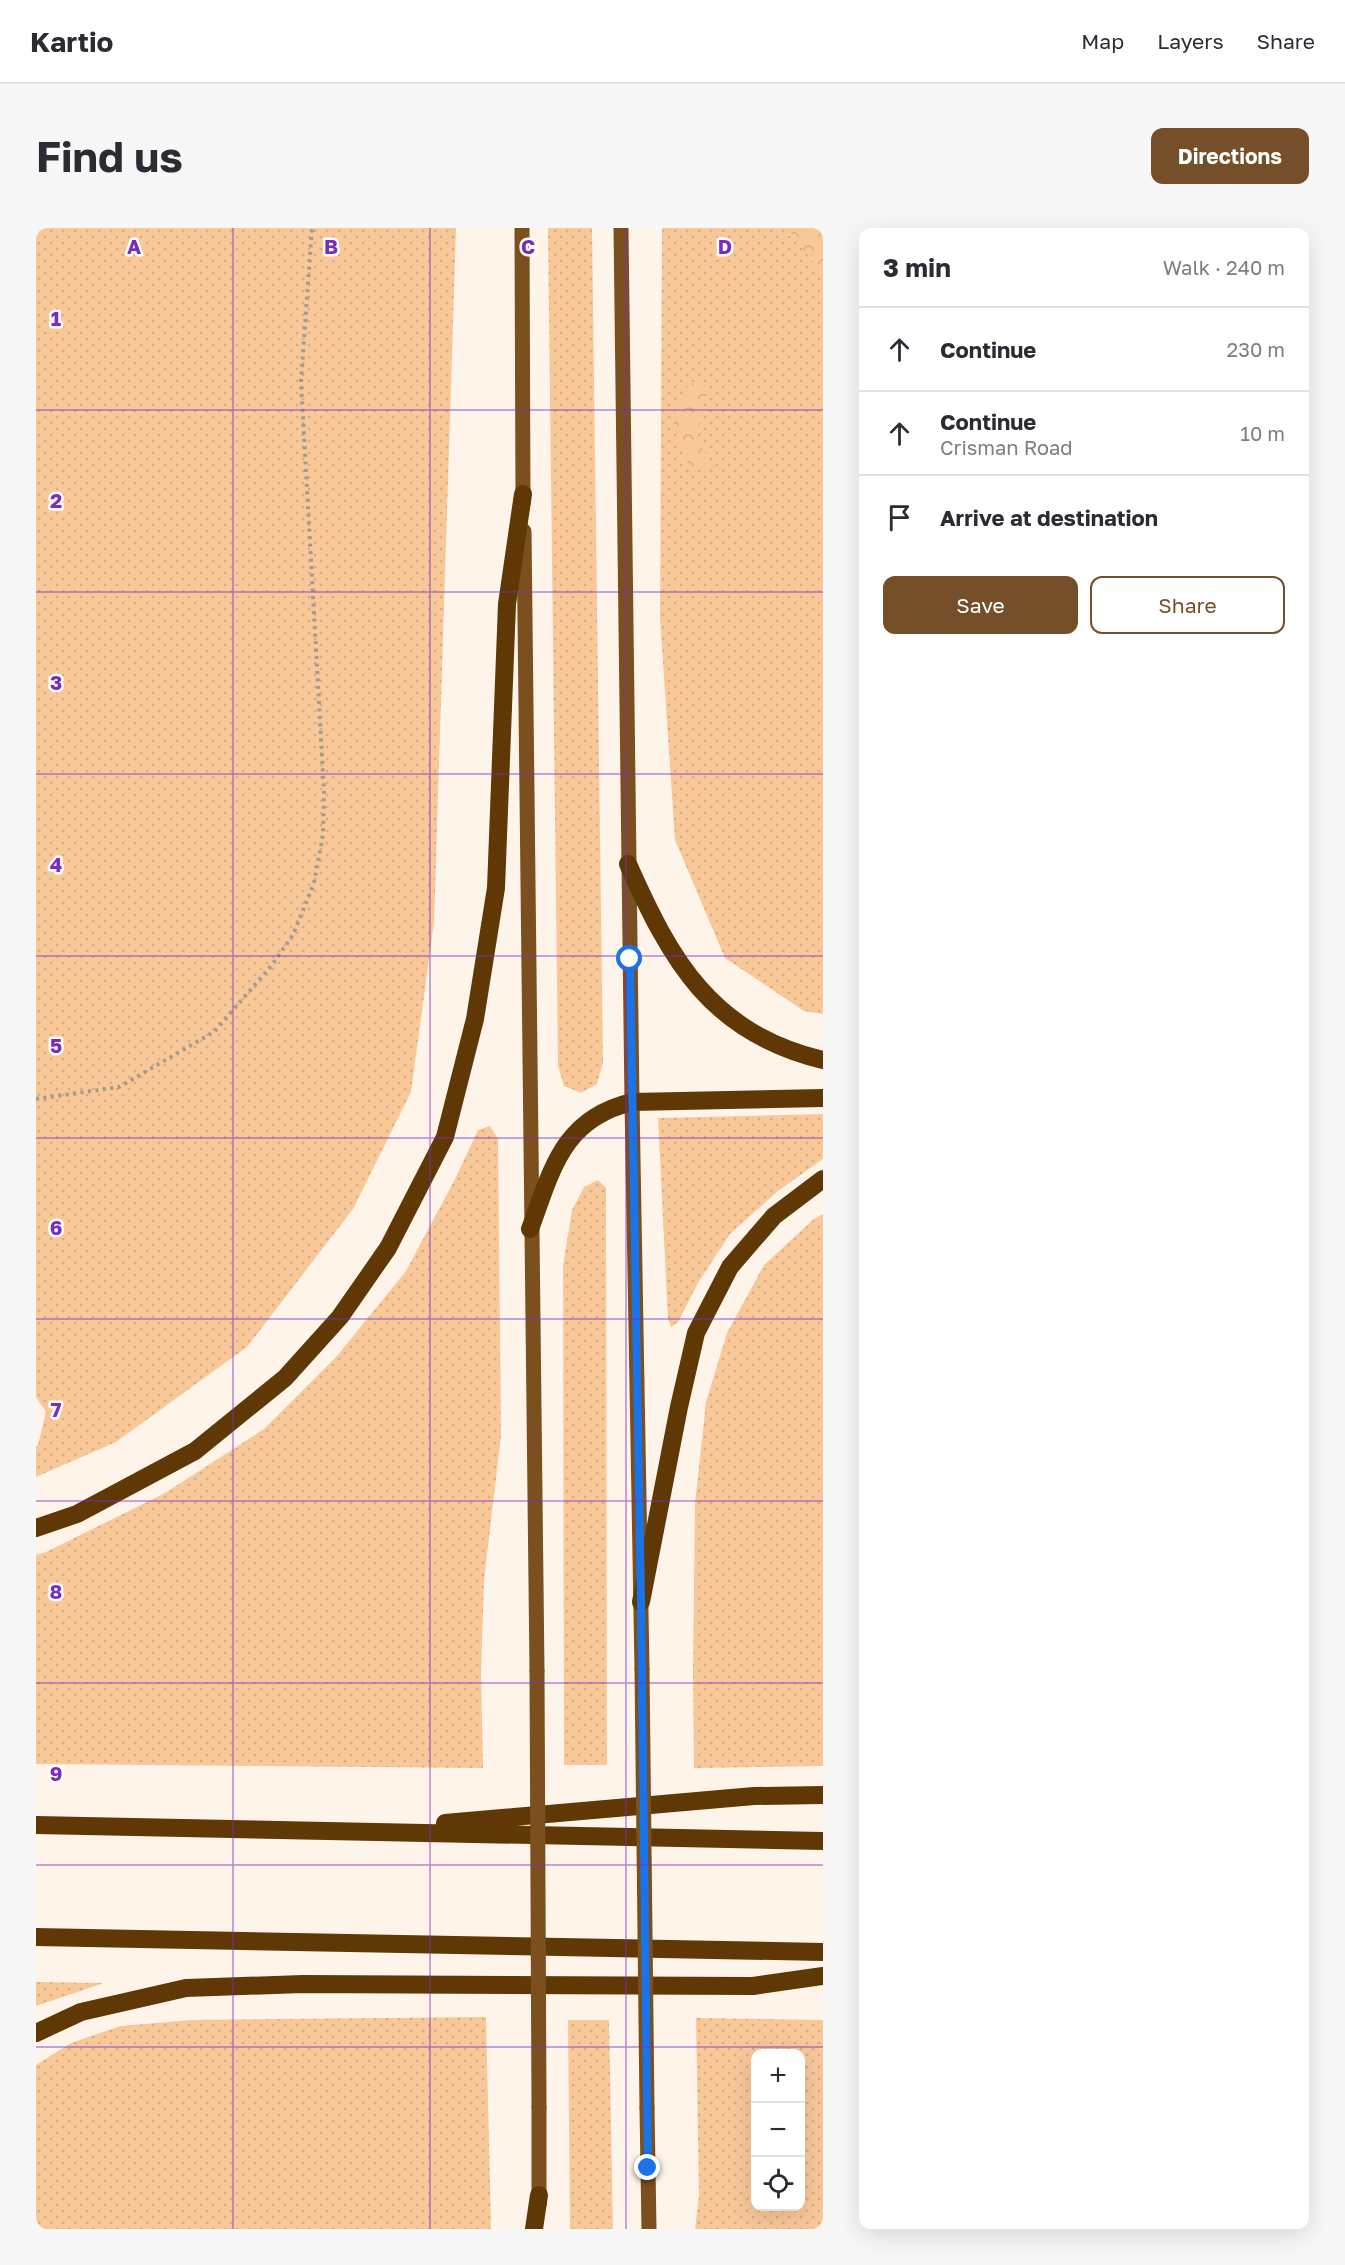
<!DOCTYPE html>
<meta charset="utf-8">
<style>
body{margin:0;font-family:"Golos Text",sans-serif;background:#f7f7f7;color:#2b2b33}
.controls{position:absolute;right:18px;bottom:18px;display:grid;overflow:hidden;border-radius:12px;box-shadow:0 6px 24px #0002}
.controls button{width:54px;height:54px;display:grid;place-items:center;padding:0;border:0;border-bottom:2px solid #e1e1e2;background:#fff;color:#2b2b33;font:30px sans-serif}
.stop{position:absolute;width:18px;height:18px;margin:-14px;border:4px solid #1a73e8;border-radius:50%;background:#fff}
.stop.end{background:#1a73e8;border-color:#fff;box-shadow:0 2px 6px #0008}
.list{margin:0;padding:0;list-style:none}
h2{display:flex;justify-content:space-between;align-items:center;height:78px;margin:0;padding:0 24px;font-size:26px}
h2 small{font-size:20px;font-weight:400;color:#7c7c81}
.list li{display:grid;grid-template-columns:39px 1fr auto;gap:18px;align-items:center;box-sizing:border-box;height:84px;padding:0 24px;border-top:2px solid #e1e1e2}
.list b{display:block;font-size:22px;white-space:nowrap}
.list p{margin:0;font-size:20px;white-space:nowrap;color:#7c7c81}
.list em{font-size:20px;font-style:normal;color:#7c7c81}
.actions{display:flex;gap:12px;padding:18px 24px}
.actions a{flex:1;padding:14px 0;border:2px solid #744f2a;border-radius:12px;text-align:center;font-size:21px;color:#744f2a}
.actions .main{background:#744f2a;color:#fff}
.icon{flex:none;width:33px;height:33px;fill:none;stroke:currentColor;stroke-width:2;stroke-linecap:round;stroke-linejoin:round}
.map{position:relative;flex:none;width:787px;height:2001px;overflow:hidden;border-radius:12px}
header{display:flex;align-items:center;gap:36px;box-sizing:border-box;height:84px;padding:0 30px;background:#fff;border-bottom:2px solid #e1e1e2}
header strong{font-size:28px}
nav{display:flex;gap:33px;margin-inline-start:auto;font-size:21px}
.intro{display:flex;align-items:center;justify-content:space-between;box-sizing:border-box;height:144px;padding:0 36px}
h1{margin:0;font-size:42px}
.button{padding:15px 27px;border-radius:12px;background:#744f2a;color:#fff;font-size:21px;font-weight:700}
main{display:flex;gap:36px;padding:0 36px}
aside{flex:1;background:#fff;border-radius:12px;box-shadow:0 6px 24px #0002}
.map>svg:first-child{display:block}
</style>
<header>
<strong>Kartio</strong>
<nav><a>Map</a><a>Layers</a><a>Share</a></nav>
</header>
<div class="intro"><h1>Find us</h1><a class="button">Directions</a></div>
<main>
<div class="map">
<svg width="787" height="2001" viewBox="0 0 787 2001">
<defs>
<pattern id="grass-dots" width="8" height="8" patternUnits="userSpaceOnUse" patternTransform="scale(1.5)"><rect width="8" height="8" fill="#f9c899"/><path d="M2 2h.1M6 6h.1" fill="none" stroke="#d6ac84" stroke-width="1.8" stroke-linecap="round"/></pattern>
<pattern id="forest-crowns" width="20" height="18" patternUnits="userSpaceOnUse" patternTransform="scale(1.5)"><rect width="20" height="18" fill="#f9c899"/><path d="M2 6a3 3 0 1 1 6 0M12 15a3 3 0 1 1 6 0" fill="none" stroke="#d6ac84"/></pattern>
</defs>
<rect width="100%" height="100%" fill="#fff4ea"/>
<path fill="url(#grass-dots)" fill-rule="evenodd" d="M 0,0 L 420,0 L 398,694 L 375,864 L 317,981 L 211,1119 L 80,1214 L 0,1249 L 0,1218 L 2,1217 L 10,1184 L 0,1169 Z
M 512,0 L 556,0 L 567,835 L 561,856 L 545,865 L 528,858 L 522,838 Z
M 626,0 L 787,0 L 787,786 L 768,783 L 689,730 L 639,612 L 624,390 Z
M 787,886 L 787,931 L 742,963 L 694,1006 L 662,1055 L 642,1094 L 635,1099 L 632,1091 L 622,890 Z
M 454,898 L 462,911 L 465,1208 L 448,1352 L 445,1445 L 447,1540 L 0,1536 L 0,1327 L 10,1324 L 129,1265 L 228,1201 L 301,1128 L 370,1043 L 420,949 L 442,902 Z
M 562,952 L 570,960 L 571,1537 L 528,1537 L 527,1038 L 536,982 L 548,959 Z
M 787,986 L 787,1538 L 658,1540 L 657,1443 L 659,1275 L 670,1174 L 691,1105 L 728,1037 L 778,991 Z
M 0,1754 L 68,1755 L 0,1778 Z
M 450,1789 L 455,2001 L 0,2001 L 0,1837 L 35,1815 L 85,1798 L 155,1792 Z
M 660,1790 L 787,1792 L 787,2001 L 659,2001 L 663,1967 ZM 720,1826 L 764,1826 L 764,1978 L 720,1978 Z
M 532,1792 L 573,1792 L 577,2001 L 534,2001 Z"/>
<path fill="url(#forest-crowns)" d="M 757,0 L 787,0 L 787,45 L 755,7 Z
M 653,155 L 674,157 L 665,185 L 661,213 L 679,239 L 655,243 L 642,213 L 639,184 Z"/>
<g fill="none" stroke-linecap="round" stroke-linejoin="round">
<path stroke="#a29991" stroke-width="4" stroke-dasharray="3 4.5" stroke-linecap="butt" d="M 0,871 L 83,859 L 178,804 L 236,737 L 257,707 L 278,655 L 287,607 L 288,563 L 265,154 L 276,0"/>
<path stroke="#7c4f1f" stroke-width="15" d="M 486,0 L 487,276
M 585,0 L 596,874 L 606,1441
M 488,303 L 501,1443
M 503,1879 L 503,1977
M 611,1880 L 613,2001"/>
<path stroke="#603806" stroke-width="18" d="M 592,636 C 635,733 675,805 787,832
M 494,1001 C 516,942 526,891 596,874 L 787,870
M 0,1300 L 41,1286 L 159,1223 L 249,1150 L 304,1089 L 352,1020 L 409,909 L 439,791 L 460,660 L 471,376 L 487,266
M 605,1374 L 643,1179 L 660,1105 L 694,1039 L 738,988 L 787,951
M 409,1595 L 718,1568 L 787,1567
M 0,1597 L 787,1613
M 0,1709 L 787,1724
M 0,1805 L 45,1784 L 150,1760 L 267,1756 L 717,1758 L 787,1748
M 498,2001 L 503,1967"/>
<path stroke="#7c4f1f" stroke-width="15" d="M 606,1441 L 611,1880
M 501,1443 L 503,1879"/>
</g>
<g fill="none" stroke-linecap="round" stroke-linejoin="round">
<path stroke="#1a73e8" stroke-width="8" d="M 594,731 L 605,1374 L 612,1940"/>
</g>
<path fill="none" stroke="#7b2cbf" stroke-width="1.5" stroke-opacity="0.55" d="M 197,0 L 197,2001M 394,0 L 394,2001M 590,0 L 590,2001M 0,182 L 787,182M 0,364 L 787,364M 0,546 L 787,546M 0,728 L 787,728M 0,910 L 787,910M 0,1091 L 787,1091M 0,1273 L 787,1273M 0,1455 L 787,1455M 0,1637 L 787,1637M 0,1819 L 787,1819"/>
<g font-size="20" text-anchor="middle" font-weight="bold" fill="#7b2cbf" stroke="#fff" stroke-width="5" stroke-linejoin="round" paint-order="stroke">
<text x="98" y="26">A</text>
<text x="295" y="26">B</text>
<text x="492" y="26">C</text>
<text x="689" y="26">D</text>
<text x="20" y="98">1</text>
<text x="20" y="280">2</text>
<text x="20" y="462">3</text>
<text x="20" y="644">4</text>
<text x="20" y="825">5</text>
<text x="20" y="1007">6</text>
<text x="20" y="1189">7</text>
<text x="20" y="1371">8</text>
<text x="20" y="1553">9</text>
</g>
</svg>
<div class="controls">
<button>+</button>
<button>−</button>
<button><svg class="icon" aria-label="locate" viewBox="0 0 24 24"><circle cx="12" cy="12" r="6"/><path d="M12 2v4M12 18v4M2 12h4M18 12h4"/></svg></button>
</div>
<div class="stop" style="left:594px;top:731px"></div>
<div class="stop end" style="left:612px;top:1940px"></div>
</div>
<aside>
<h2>3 min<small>Walk · 240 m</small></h2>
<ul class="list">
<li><svg class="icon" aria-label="ahead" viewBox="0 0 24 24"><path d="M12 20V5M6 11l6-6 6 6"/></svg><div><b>Continue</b></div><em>230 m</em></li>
<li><svg class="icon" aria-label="ahead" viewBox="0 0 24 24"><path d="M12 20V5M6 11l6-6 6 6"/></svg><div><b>Continue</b><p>Crisman Road</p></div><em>10 m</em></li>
<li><svg class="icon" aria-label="arrive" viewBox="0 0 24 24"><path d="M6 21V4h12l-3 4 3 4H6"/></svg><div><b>Arrive at destination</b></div></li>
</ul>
<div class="actions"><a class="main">Save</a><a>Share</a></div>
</aside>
</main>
